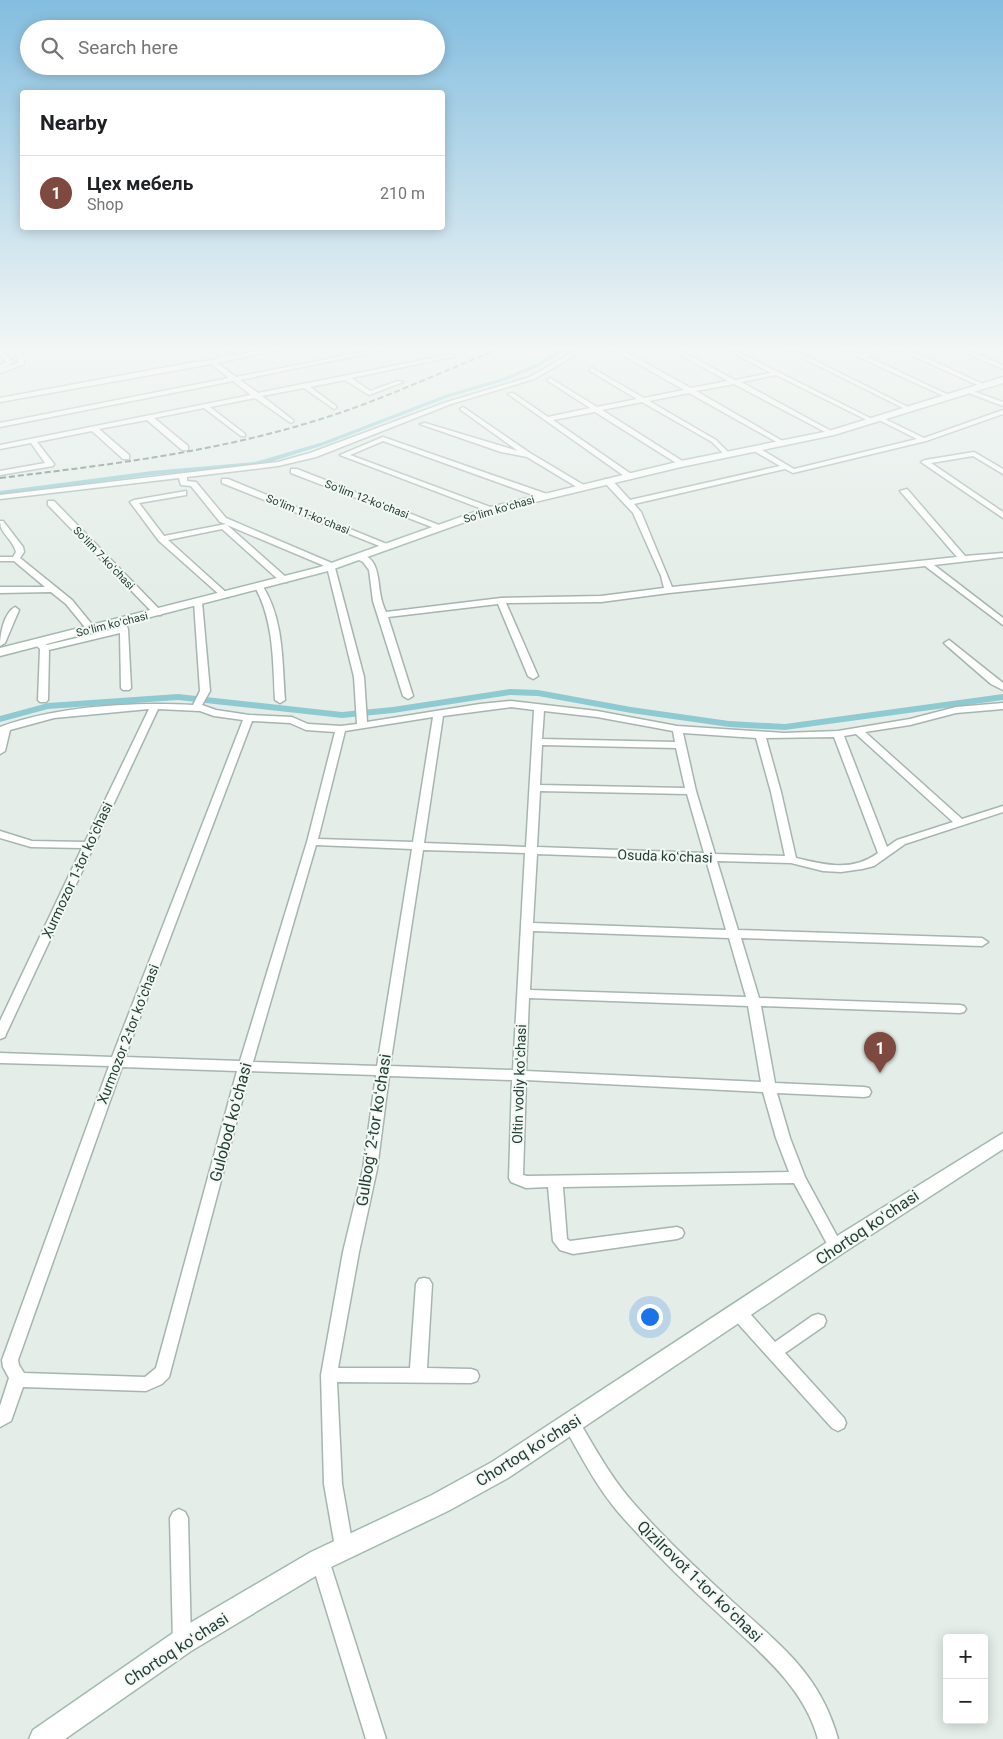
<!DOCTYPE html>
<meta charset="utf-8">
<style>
body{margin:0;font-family:Roboto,sans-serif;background:#f6f6f6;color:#202124}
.controls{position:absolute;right:15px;bottom:15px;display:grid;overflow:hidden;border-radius:5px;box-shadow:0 2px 12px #0003}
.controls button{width:45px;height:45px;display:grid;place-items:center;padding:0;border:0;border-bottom:1px solid #e0e0e0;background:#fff;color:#202124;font:25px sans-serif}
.you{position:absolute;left:649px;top:1316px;width:18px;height:18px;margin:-12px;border:4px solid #fff;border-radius:50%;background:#1a73e8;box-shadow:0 0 0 8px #1a73e833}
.badge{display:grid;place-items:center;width:32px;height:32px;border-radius:50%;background:#7e493f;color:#fff;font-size:16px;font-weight:700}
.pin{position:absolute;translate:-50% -41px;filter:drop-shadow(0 1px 2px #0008)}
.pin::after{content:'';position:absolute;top:26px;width:18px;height:15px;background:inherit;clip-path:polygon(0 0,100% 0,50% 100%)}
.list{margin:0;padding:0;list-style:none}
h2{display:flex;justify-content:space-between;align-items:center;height:65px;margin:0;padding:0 20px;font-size:21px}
h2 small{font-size:16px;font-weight:400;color:#757577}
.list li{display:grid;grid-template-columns:32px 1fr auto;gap:15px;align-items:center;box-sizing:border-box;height:75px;padding:0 20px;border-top:1px solid #e0e0e0}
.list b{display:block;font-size:19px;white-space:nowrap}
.list p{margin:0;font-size:16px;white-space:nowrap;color:#757577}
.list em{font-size:16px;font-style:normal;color:#757577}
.icon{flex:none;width:28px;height:28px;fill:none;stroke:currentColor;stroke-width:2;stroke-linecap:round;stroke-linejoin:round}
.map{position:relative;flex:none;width:1003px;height:1739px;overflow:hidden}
.search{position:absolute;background:#fff;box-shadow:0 2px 12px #0003;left:20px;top:20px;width:425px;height:55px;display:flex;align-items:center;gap:12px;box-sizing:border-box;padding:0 18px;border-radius:28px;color:#757577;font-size:19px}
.panel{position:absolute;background:#fff;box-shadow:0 2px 12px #0003;left:20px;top:90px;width:425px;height:140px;border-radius:5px}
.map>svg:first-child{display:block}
</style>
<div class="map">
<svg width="1003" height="1739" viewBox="0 0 1003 1739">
<rect width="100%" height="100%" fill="#e4ede8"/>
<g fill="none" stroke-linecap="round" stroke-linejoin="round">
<path fill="#8dcad1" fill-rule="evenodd" d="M 561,348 L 568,348 L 542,365 L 507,380 L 449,397 L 327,444 L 258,466 L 152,475 L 0,495 L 0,491 L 152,471 L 255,462 L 323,442 L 445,395 L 503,378 L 538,363 Z
M 510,689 L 538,690 L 631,707 L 729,721 L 785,724 L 1003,694 L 1003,700 L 785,730 L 729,727 L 631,713 L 538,696 L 510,695 L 393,713 L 342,718 L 178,700 L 48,709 L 0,722 L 0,716 L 48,703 L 178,694 L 342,712 L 393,707 Z"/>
<g stroke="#a6b5af" stroke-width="3">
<path id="street" d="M 13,348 L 19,348 L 23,355 L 24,364 L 0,373 L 0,365 L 7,362 L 0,355 L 0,350 L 14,362 L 3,368 L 18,363 L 17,355 Z
M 215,348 L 222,348 L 230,356 L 275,348 L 287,348 L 217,363 L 236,377 L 383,348 L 394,348 L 240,380 L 258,393 L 453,354 L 456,356 L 351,378 L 370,391 L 398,381 L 403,382 L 369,395 L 345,380 L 310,387 L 336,406 L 336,408 L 334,409 L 304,388 L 262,396 L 293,420 L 293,422 L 291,423 L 255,398 L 210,407 L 245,434 L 245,436 L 241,436 L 204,408 L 154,418 L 188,446 L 188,450 L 182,450 L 147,420 L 99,429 L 129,455 L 129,459 L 123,459 L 92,431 L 37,442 L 54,464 L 53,466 L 0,475 L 0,471 L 45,463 L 31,443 L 0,449 L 0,445 L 251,395 L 233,381 L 0,427 L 0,423 L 229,378 L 211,364 L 0,402 L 0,398 L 189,363 L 214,360 L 223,355 Z
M 580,348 L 587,348 L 534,379 L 451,404 L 316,457 L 278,466 L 187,477 L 187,481 L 196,482 L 226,518 L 334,564 L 364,677 L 367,722 L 480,704 L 511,701 L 597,711 L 677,726 L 784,733 L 838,731 L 910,719 L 956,707 L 1003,703 L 1003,709 L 956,713 L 910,725 L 865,732 L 962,819 L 1003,806 L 1003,812 L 905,844 L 874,866 L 862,869 L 841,872 L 823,871 L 791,863 L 717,861 L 738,930 L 982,938 L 988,942 L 982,946 L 741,938 L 759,998 L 960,1005 L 964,1006 L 966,1009 L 964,1012 L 960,1013 L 761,1006 L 775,1083 L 864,1087 L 869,1088 L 871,1092 L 869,1096 L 864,1097 L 777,1093 L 790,1138 L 805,1177 L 843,1247 L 841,1251 L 836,1253 L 831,1251 L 794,1183 L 563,1187 L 567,1239 L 570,1241 L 677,1227 L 682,1229 L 684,1233 L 682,1237 L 677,1239 L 573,1254 L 560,1250 L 553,1241 L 548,1187 L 526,1188 L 511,1182 L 509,1178 L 512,1080 L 389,1076 L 377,1169 L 359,1252 L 338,1368 L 410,1368 L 416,1284 L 419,1279 L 424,1278 L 429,1279 L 432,1284 L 427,1368 L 471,1369 L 477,1371 L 479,1376 L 477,1381 L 471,1383 L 337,1382 L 342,1484 L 353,1547 L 350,1553 L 344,1556 L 338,1553 L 335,1547 L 324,1484 L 321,1375 L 343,1252 L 363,1169 L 376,1075 L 250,1071 L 169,1377 L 162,1384 L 146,1391 L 23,1387 L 11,1421 L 0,1427 L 0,1406 L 9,1378 L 3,1367 L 2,1360 L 109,1066 L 0,1063 L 0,1053 L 112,1057 L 243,720 L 214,716 L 200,711 L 158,709 L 6,1034 L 5,1037 L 0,1039 L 0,1021 L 82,848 L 31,847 L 0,838 L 0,831 L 32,841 L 85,842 L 149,709 L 54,718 L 10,730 L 5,751 L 0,754 L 0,727 C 58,706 132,702 193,705 L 200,691 L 194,602 L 198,599 L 202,602 L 210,691 L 202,705 L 216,710 L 249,715 L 292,717 L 308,724 L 341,726 L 357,724 L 354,677 L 327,567 L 227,525 L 287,578 L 287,582 L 281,582 L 222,529 L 168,540 L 229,595 L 228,597 L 222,597 L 159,541 L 130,502 L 134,500 L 186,491 L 186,495 L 139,503 L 164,536 L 226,524 L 220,522 L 191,486 L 181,485 L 179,478 L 0,499 L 0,495 L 278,462 L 310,453 L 447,402 L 530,377 ZM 511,707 L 534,710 L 526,847 L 424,843 L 443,716 ZM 544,711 L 597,717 L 673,731 L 675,742 L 542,739 ZM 433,717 L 413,842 L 318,839 L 345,731 ZM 252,721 L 290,723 L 306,730 L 335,732 L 307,842 L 240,1061 L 125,1057 ZM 683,733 L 756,738 L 771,792 L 785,856 L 715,854 L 696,791 ZM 856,734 L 953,822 L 897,840 L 887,847 L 844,736 ZM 834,737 L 878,853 C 852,872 826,865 796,858 L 781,792 L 766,738 ZM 542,745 L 676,748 L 685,788 L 540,785 ZM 540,791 L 687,794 L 704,853 L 537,847 ZM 316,845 L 412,849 L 377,1066 L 253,1062 ZM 423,850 L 525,853 L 513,1070 L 390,1066 ZM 537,854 L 706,860 L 726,930 L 533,923 ZM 533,931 L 729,938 L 746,997 L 530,990 ZM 529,998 L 748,1006 L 761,1082 L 526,1071 ZM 122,1067 L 237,1071 L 156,1368 L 145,1377 L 24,1373 L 19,1365 L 18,1360 ZM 526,1080 L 763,1092 L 776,1138 L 789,1172 L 527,1176 L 523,1175 Z
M 614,348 L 618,348 L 691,388 L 728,381 L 668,348 L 675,348 L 735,380 L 771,373 L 731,352 L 736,351 L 876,421 L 871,422 L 776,375 L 741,382 L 833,432 L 833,434 L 829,434 L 734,384 L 696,391 L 786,443 L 786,445 L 782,445 L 689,393 L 649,401 L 716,440 L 731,455 L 727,457 L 712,442 L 642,402 L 602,410 L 684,462 L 685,464 L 681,466 L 595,412 L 553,420 L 634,476 L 627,478 L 508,394 L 513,393 L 548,417 L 590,408 L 548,381 L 547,380 L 550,378 L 597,407 L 637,399 L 590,371 L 590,369 L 592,368 L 644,398 L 684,390 L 614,350 Z
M 783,348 L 790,348 L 912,409 L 907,410 Z
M 839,348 C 847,348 854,354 861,354 C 875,354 890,348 905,348 L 987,386 L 982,387 L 899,350 L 866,356 L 951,396 L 946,397 Z
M 955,348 L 963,348 L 1003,365 L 1003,369 Z
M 966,390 L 970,390 L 1003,402 L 1003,406 L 966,392 Z
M 463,407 L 530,453 L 587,487 L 580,489 L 527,457 L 501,452 L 420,424 L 425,423 L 518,451 L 461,410 L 460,409 Z
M 1003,410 L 1003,414 L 926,441 L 793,473 L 785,469 L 634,504 L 641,512 L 672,587 L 957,557 L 900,491 L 907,489 L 965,556 L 1003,553 L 1003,557 L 934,565 L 1003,618 L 1003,625 L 925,566 L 669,593 L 601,602 L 506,603 L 538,676 L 533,679 L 528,676 L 498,604 L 388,617 L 413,696 L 408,699 L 403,696 L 373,601 L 369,570 L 363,562 L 357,559 L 357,555 C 378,553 378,579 380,592 C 381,599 383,606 386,612 L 501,598 L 601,596 L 664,588 L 661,576 L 633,513 L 605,483 L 605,479 L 611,479 L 630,500 L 780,466 L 754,451 L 753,449 L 757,447 L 794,469 L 917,439 L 879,420 L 879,418 L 883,418 L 924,438 Z
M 383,437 L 547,494 L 548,496 L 541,498 L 383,441 L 350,455 L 493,508 L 494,510 L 490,512 L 340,455 Z
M 974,452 L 1003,469 L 1003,474 L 973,456 L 931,463 L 1003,512 L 1003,518 L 921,462 L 925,460 Z
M 291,469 L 297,469 L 444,527 L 437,529 L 291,473 Z
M 222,479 L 228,479 L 394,547 L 387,549 L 222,483 Z
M 48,501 L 54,501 L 161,611 L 161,615 L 155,615 L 48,505 Z
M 0,521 L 3,521 L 23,547 L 24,552 L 20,558 L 72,600 L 94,627 L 94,631 L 88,631 L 66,604 L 51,592 L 0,593 L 0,587 L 45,587 L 14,561 L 0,561 L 0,557 L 13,557 L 16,552 C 13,539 0,534 0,521 Z
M 259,584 L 262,585 C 284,619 282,661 285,700 L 280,703 L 275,700 C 273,662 274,621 255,587 Z
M 15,607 L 19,610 L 5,643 L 0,646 C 0,634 4,613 15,607 Z
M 121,619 L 124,620 L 128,629 L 131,688 L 129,690 L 123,690 L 121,688 L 120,633 L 49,650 L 48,700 L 46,702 L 40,702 L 38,700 L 40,649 L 35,644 L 37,642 L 43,642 L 47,645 L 119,628 L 117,622 Z
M 949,640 L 1003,683 L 1003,690 L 991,684 L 946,645 L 944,643 Z
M 739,1306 L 745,1308 L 775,1342 L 812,1316 L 818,1314 L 824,1316 L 826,1321 L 824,1326 L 785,1353 L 844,1418 L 846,1423 L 844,1428 L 838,1431 L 832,1428 L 733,1318 L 731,1313 L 733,1308 Z
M 571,1415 L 577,1418 C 595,1448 612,1480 636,1506 C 666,1540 700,1572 733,1602 C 781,1646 820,1674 838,1739 L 818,1739 C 803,1685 758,1651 719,1614 C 686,1584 655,1553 625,1520 C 600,1493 583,1460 565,1428 L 563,1423 L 565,1418 Z
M 179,1509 L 185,1512 L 188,1518 L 191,1642 L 189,1649 L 182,1651 L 175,1649 L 173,1642 L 170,1518 L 173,1512 Z
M 320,1551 L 326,1554 L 329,1560 L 386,1739 L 366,1739 L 311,1560 L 314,1554 Z"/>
</g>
<g stroke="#a2b9af" stroke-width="3">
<path id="secondary" d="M 1003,377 L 1003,383 L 834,435 L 681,467 L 493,512 L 328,571 L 0,656 L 0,648 L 320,567 L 486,508 L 681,461 L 829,431 Z
M 1003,1133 L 1003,1149 L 843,1253 L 508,1478 L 448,1511 L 329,1568 L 191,1651 L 65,1739 L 29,1739 L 33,1730 L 173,1633 L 311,1552 L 432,1495 L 492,1462 L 829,1241 Z"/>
</g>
<use href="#street" fill="#fff" fill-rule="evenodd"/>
<use href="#secondary" fill="#fff" fill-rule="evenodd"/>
<path stroke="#5e7a71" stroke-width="2" stroke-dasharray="6 3" stroke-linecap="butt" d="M 0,478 C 108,465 217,452 321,419 C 382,400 441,372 501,348"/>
</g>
<linearGradient id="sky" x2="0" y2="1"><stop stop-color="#83bddf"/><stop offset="0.59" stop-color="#f3f7f5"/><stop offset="1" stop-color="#f3f7f5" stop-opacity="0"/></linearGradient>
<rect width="1003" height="591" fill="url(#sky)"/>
<g text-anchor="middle" stroke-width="4" stroke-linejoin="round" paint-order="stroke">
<g font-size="11" fill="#233e36" stroke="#f4f9f6">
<text transform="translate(367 499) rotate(21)" y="4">Soʻlim 12-koʻchasi</text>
<text transform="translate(499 509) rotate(-16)" y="4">Soʻlim koʻchasi</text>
<text transform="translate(308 514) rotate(22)" y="4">Soʻlim 11-koʻchasi</text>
<text transform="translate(104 558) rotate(46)" y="4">Soʻlim 7-koʻchasi</text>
<text transform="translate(112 624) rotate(-14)" y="4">Soʻlim koʻchasi</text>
</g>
<g font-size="14" fill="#233e36" stroke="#f4f9f6">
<text transform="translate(665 856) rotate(2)" y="5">Osuda koʻchasi</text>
<text transform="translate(77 870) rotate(-65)" y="5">Xurmozor 1-tor koʻchasi</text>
<text transform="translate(128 1034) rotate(-69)" y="5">Xurmozor 2-tor koʻchasi</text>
<text transform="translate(519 1084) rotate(-88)" y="5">Oltin vodiy koʻchasi</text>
</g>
<g font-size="16" fill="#233e36" stroke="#f4f9f6">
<text transform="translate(230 1122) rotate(-75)" y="6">Gulobod koʻchasi</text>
<text transform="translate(373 1130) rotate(-81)" y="6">Gulbogʻ 2-tor koʻchasi</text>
<text transform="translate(867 1227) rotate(-34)" y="6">Chortoq koʻchasi</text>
<text transform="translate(528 1450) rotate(-32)" y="6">Chortoq koʻchasi</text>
<text transform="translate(700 1581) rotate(44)" y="6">Qizilrovot 1-tor koʻchasi</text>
<text transform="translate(176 1649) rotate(-33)" y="6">Chortoq koʻchasi</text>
</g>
</g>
</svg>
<div class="controls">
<button>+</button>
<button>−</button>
</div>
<div class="you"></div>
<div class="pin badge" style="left:880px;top:1073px">1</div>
<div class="search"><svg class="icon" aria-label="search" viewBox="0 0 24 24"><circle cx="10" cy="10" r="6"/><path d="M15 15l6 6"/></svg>Search here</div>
<section class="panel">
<h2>Nearby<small></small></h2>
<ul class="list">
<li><span class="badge">1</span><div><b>Цех мебель</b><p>Shop</p></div><em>210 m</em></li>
</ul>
</section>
</div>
